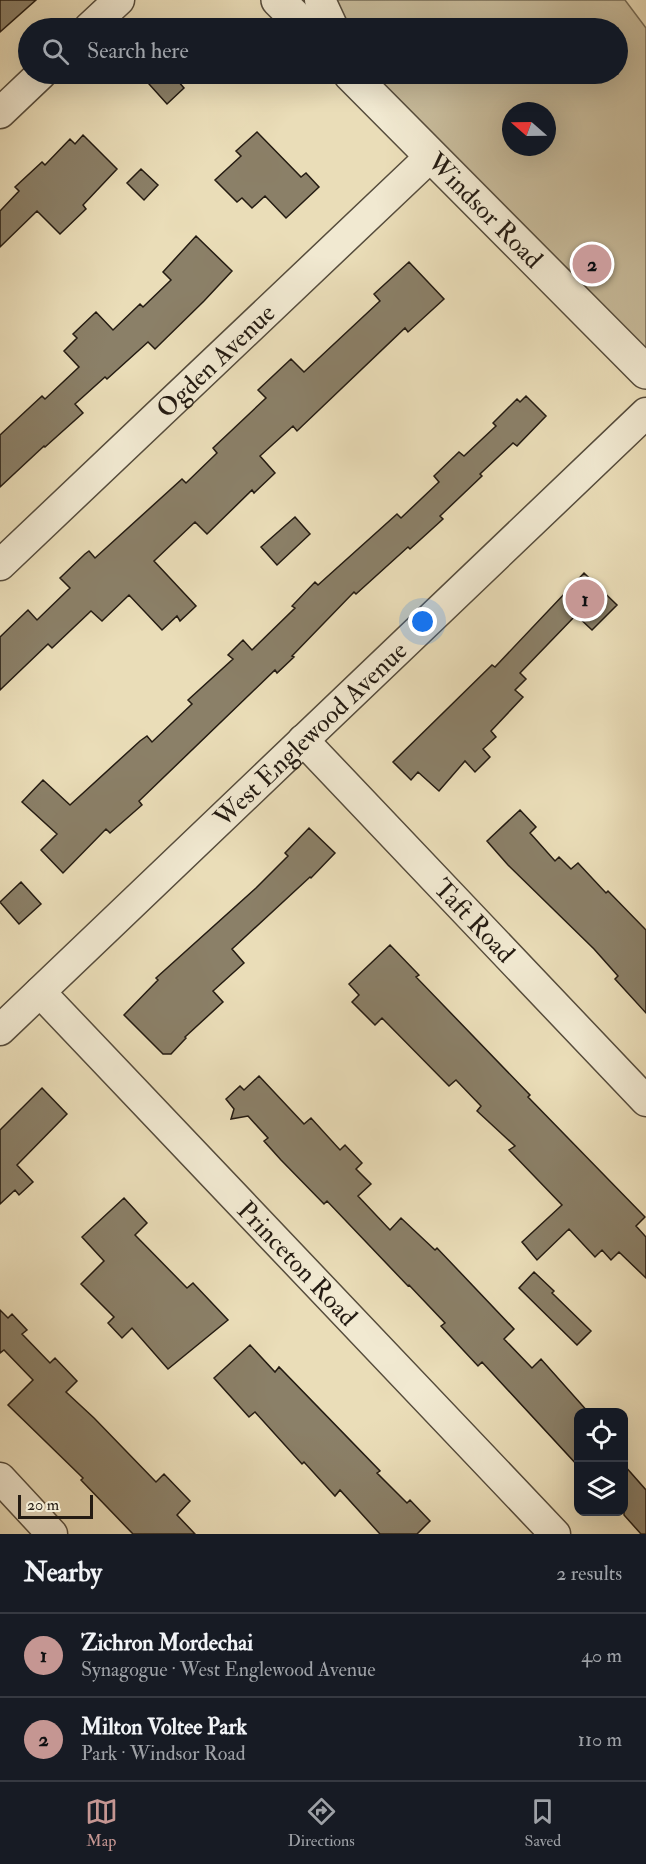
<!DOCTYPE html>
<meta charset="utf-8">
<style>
body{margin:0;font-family:"IM FELL Double Pica",serif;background:#242831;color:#f1f3f6}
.controls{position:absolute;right:18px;bottom:18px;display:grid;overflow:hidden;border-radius:12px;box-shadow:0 6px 24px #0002}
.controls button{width:54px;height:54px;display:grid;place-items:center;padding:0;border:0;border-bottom:2px solid #363941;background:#171b24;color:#f1f3f6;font:30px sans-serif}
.compass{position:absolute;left:502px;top:102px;width:54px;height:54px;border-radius:50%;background:#171b24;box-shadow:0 6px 24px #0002;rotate:290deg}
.scale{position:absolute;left:18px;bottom:15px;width:75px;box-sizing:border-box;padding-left:6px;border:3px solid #241b12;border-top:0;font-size:16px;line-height:21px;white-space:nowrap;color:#241b12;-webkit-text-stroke:4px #f1e9d1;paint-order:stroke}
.you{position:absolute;left:423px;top:622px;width:21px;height:21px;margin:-15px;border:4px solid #fff;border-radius:50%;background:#1a73e8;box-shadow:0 0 0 9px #1a73e833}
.badge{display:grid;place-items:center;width:39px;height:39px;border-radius:50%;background:#c59692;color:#111;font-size:20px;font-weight:700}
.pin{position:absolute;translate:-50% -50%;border:3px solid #fff;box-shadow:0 2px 6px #0006}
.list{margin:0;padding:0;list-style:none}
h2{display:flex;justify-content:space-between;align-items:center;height:78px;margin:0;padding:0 24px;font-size:26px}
h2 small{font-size:20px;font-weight:400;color:#9ea1a6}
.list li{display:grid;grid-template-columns:39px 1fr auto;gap:18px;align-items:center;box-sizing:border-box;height:84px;padding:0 24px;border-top:2px solid #363941}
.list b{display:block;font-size:22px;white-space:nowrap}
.list p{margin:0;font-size:20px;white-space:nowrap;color:#9ea1a6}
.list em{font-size:20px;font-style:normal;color:#9ea1a6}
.icon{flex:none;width:33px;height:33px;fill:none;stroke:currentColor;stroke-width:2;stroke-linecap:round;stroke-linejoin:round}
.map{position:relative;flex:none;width:646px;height:1534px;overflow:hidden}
.search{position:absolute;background:#171b24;box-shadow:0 6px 24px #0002;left:18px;right:18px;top:18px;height:66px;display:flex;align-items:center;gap:15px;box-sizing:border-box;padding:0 21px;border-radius:33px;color:#9ea1a6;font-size:22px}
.sheet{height:246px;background:#171b24}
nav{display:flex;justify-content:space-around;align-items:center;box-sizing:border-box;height:84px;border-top:2px solid #363941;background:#171b24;font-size:16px;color:#9ea1a6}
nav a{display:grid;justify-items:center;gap:3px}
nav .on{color:#c59692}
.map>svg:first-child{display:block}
</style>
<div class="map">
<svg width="646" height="1534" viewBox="0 0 646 1534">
<rect width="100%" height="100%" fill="#eaddb8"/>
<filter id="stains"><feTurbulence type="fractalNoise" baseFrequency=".00333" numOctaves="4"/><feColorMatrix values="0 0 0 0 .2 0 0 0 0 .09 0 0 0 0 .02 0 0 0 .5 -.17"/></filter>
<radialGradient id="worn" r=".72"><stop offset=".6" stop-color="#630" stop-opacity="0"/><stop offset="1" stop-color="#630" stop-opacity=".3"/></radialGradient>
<path fill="#c8bc9c" stroke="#766c57" stroke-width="1.5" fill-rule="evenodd" d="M 278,0 L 625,0 L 646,28 L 646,372 L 350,74 L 618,74 L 618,28 L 306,28 ZM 511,111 L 547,111 L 547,147 L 511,147 Z"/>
<path fill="#8b8068" stroke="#241b12" stroke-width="1.5" d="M 0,0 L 36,0 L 0,32 Z
M 140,74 L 172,74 L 184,88 L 167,104 Z
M 257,132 L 301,177 L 306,173 L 319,187 L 286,218 L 265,196 L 252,208 L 242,198 L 237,202 L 215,180 L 241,156 L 236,151 Z
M 83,135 L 117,169 L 83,205 L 86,209 L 60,234 L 37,211 L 0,247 L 0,211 L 19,191 L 15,187 L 42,162 L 45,165 L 70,139 L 75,144 Z
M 141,169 L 158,185 L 144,200 L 127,183 Z
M 196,236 L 232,271 L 204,301 L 155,349 L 148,342 L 107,379 L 105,377 L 75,404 L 83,413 L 45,447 L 44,446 L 0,487 L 0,435 L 42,396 L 45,399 L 79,367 L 64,351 L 77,338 L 73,334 L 96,312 L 113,330 L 140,304 L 143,307 L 171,280 L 163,272 Z
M 409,262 L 444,299 L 408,332 L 405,328 L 297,431 L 293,426 L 260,456 L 275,473 L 254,493 L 252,490 L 207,534 L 195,522 L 154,561 L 196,606 L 180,621 L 177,616 L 162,630 L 129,595 L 102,621 L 91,611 L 52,648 L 48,644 L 0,690 L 0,637 L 28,610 L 37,620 L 70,588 L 60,578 L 85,554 L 89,551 L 95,558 L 182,479 L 186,483 L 217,453 L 213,448 L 266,398 L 258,390 L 291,359 L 304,372 L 380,301 L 374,294 Z
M 526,396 L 546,416 L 517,446 L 513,443 L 480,474 L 482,476 L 440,516 L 443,519 L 410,549 L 408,547 L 356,594 L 354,592 L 292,656 L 294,657 L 277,673 L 275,670 L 139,801 L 142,805 L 110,833 L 106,829 L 63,873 L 41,850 L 57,834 L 22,802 L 43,780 L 70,805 L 140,741 L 147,736 L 152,742 L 192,704 L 188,700 L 233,659 L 228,655 L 243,640 L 252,650 L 295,608 L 292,606 L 315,582 L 318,585 L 397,514 L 401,518 L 439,482 L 434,476 L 459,452 L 464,456 L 496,426 L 493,423 L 517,399 L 520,402 Z
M 295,517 L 310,534 L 277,565 L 261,547 Z
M 584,573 L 617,605 L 592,630 L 576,615 L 520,673 L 526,679 L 515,690 L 523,697 L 491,731 L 496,737 L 483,749 L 490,757 L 475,772 L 465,761 L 439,791 L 418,772 L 411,780 L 393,762 L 492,665 L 495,667 Z
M 520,810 L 536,827 L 530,833 L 555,861 L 559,857 L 571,869 L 578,863 L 606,893 L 608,891 L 646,930 L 646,1013 L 615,979 L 618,976 L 594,949 L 508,865 L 487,841 Z
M 309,828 L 335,853 L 311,878 L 310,877 L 232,949 L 244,963 L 213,991 L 223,1002 L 185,1037 L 186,1038 L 171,1054 L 163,1054 L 124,1015 L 158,980 L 156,978 L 256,888 L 288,856 L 285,853 Z
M 21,882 L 41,904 L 19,924 L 0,902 Z
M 390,945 L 419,975 L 416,977 L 530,1095 L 528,1097 L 645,1217 L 636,1226 L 646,1237 L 646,1278 L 619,1252 L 611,1260 L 602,1250 L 595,1257 L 569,1229 L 537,1260 L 522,1242 L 562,1205 L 509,1150 L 515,1146 L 477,1111 L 481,1106 L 456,1080 L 449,1086 L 382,1018 L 375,1025 L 352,1002 L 359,995 L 349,984 Z
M 259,1076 L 304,1124 L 311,1118 L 340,1150 L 345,1145 L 362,1163 L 356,1169 L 371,1184 L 358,1196 L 390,1230 L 401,1218 L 435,1250 L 437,1248 L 514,1329 L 504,1339 L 532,1368 L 541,1359 L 589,1413 L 579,1413 L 579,1467 L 482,1362 L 478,1366 L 464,1351 L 441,1326 L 445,1323 L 409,1285 L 408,1286 L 327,1201 L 324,1204 L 281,1160 L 264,1141 L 268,1138 L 248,1116 L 231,1119 L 234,1109 L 226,1099 L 240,1086 L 244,1090 Z
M 42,1088 L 67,1114 L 17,1165 L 33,1182 L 19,1195 L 15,1190 L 0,1204 L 0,1130 Z
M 124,1198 L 147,1223 L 135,1235 L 187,1288 L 193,1283 L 228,1320 L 168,1369 L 132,1328 L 122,1338 L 108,1323 L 114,1317 L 81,1284 L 104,1261 L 82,1237 Z
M 534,1272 L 554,1291 L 552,1293 L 591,1331 L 577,1345 L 519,1288 Z
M 0,1310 L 8,1318 L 12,1314 L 27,1330 L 22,1334 L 50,1363 L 55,1358 L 77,1381 L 66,1392 L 94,1418 L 156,1482 L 164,1474 L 190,1501 L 177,1515 L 195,1534 L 133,1534 L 81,1480 L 83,1478 L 8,1405 L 33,1380 L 4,1350 L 0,1353 Z
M 250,1345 L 275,1372 L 279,1367 L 380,1471 L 377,1473 L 407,1503 L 410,1500 L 430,1521 L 417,1534 L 380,1534 L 340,1490 L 335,1496 L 304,1462 L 302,1464 L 255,1412 L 249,1417 L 214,1378 Z
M 624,1465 L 646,1490 L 646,1534 L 641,1534 L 624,1515 Z"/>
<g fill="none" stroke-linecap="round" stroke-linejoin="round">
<g stroke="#564c3c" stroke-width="33">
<g id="minor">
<path d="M 320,0 L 333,28"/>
<path d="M 89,28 L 119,0"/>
<path d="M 0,113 L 41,74"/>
<path id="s1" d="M 0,565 L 431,156"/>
<path id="s2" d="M 303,740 L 646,1101"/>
<path id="s3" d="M 40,992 L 555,1534"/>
<path id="s4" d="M 0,1030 L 646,413"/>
<path d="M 0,1478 L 52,1534"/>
</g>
</g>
<g stroke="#564c3c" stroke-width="36">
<g id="tertiary">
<path d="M 278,0 L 306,28"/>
<path id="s5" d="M 350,74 L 646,372"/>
</g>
</g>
<use href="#minor" stroke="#f1e9d1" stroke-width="30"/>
<use href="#tertiary" stroke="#f1e9d1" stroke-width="33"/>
</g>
<g text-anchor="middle" stroke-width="4.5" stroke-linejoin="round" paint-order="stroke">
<g font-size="26" fill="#241b12" stroke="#f1e9d1">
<text dy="9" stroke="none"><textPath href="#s5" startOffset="192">Windsor Road</textPath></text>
<text dy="9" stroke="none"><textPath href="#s1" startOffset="297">Ogden Avenue</textPath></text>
<text dy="9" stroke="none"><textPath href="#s4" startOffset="429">West Englewood Avenue</textPath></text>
<text dy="9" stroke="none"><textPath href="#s2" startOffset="249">Taft Road</textPath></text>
<text dy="9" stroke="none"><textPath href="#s3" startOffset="374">Princeton Road</textPath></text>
</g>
</g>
<rect width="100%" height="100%" filter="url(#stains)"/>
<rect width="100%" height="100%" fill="url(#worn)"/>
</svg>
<div class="controls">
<button><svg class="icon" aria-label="locate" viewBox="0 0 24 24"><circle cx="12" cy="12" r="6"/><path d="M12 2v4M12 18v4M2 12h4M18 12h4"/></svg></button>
<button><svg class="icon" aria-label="layers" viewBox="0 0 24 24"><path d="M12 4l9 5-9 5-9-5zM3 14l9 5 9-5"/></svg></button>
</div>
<svg class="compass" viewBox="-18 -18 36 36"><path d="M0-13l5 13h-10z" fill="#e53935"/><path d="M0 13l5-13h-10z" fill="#9ea1a6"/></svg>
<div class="scale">20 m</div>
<div class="you"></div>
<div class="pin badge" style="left:585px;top:599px">1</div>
<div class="pin badge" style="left:592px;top:264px">2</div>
<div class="search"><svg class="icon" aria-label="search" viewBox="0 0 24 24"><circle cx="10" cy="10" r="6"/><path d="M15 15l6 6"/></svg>Search here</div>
</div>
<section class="sheet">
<h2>Nearby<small>2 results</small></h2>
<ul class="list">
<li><span class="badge">1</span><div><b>Zichron Mordechai</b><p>Synagogue · West Englewood Avenue</p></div><em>40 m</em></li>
<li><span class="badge">2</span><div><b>Milton Voltee Park</b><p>Park · Windsor Road</p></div><em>110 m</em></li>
</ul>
</section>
<nav>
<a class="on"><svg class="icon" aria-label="map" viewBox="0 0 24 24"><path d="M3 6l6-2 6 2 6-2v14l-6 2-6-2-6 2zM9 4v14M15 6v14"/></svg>Map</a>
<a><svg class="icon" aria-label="directions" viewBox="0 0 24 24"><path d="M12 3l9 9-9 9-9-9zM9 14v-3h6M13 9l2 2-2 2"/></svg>Directions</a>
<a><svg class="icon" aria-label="saved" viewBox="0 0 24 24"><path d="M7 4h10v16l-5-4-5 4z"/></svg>Saved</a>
</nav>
